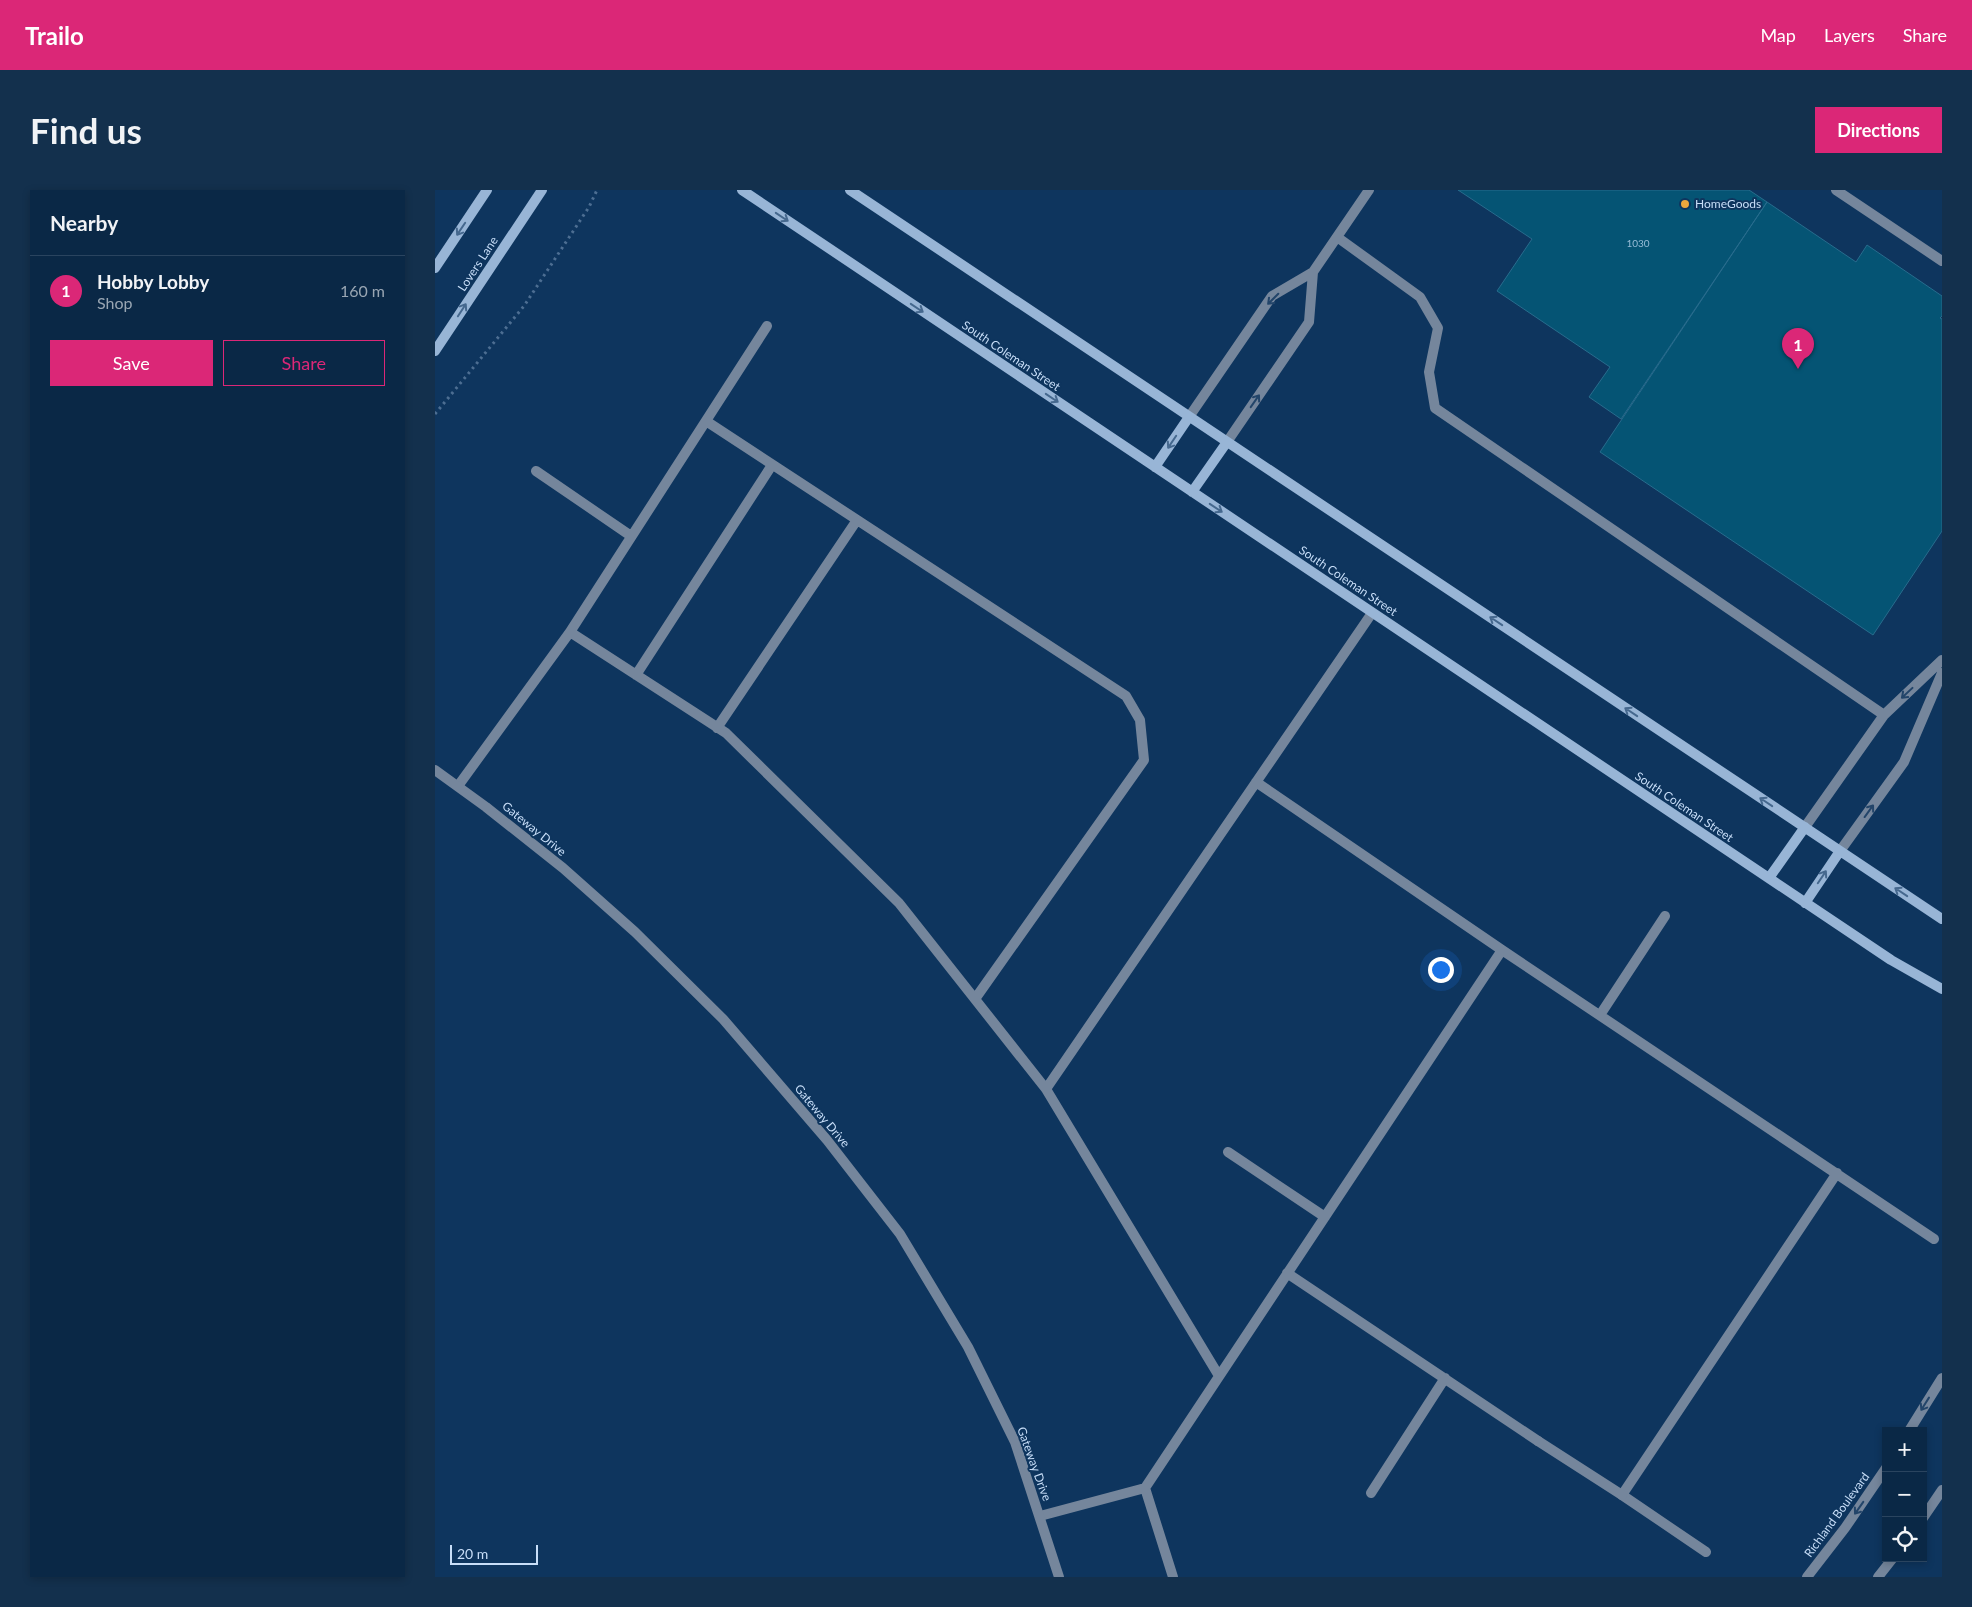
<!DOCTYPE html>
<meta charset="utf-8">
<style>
body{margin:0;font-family:Lato,sans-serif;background:#13304d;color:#f1f3f6}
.controls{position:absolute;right:15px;bottom:15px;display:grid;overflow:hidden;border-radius:0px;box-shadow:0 2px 8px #0003}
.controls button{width:45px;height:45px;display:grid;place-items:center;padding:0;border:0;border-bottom:1px solid #2a445f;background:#0a2846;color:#f1f3f6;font:25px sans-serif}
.scale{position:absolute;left:15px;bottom:12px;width:88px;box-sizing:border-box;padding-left:5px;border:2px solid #c8def8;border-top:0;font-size:14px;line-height:18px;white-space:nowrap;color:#c8def8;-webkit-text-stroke:4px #0e355e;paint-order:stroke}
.you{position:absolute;left:1005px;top:779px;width:18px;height:18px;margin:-12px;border:4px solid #fff;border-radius:50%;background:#1a73e8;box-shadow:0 0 0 8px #1a73e833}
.badge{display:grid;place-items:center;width:32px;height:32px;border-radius:50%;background:#db2777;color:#fff;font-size:16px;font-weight:700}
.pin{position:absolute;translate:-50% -41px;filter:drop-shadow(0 1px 2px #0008)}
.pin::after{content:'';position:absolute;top:26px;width:18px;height:15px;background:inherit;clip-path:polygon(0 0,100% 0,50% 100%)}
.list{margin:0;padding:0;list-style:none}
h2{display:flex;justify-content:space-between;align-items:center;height:65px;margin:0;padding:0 20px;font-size:21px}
h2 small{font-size:16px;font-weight:400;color:#99a6b3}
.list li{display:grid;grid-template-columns:32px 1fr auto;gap:15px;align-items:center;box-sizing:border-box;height:70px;padding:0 20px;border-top:1px solid #2a445f}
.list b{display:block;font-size:19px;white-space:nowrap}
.list p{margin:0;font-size:16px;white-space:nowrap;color:#99a6b3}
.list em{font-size:16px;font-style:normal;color:#99a6b3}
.actions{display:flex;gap:10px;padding:15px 20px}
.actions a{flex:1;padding:11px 0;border:1px solid #db2777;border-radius:0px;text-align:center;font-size:18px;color:#db2777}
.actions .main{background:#db2777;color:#fff}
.icon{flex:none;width:28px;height:28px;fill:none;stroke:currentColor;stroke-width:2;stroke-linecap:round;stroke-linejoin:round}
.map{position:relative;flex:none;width:1507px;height:1387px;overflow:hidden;border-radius:0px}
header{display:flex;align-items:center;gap:30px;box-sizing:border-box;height:70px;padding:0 25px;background:#db2777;color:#fff}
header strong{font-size:24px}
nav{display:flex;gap:28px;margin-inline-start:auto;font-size:18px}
.intro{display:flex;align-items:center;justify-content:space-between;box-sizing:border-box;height:120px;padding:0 30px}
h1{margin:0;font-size:35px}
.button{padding:12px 22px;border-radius:0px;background:#db2777;color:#fff;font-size:18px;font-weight:700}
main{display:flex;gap:30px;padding:0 30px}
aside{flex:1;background:#0a2846;border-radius:0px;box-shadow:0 2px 8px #0003}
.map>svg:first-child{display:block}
</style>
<header>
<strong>Trailo</strong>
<nav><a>Map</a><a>Layers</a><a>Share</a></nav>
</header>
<div class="intro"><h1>Find us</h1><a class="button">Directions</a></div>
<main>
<aside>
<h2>Nearby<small></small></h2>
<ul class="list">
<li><span class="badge">1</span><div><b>Hobby Lobby</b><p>Shop</p></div><em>160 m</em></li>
</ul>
<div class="actions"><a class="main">Save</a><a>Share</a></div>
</aside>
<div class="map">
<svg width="1507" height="1387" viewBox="0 0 1507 1387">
<rect width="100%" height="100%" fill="#0e355e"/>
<path fill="#055474" stroke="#286c8d" d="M 1023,0 L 1314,0 L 1332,12 L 1186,229 L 1154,207 L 1175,177 L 1062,101 L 1097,49 Z
M 1332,12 L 1421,72 L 1432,55 L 1507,106 L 1507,126 L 1505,128 L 1507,129 L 1507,341 L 1438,445 L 1165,262 Z"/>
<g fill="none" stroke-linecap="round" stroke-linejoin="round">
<path stroke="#4d6e92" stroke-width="3" stroke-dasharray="2.5 4" stroke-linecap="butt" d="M 0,224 L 89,116 L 154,17 L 162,0"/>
<path stroke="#75869c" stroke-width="10" d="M 1401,0 L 1507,71
M 902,47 L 985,107 L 1003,138 L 994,182 L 1000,218 L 1449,525
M 754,227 L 837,106 L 878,82 L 934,0
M 271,231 L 691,506 L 705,530 L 709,570 L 540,809
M 792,252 L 874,132 L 878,82
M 101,281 L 196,346
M 135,442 L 291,543 L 464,713 L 611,899 L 784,1186
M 201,485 L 337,275
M 282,538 L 422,330
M 821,592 L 1067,760
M 23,596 L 135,442 L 332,136
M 1370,637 L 1449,525 L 1507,470
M 1405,661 L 1469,572 L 1507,483
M 1165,825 L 1230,726
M 611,899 L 937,423
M 793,962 L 890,1027
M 852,1083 L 1103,1251
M 710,1298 L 738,1387
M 936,1303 L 1010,1188
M 605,1326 L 710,1298 L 1067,760 L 1499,1049
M 1271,1362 L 1187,1305 L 1402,983"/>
<path stroke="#75869c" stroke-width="10" d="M 0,580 L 51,617 L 128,678 L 200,742 L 288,829 L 392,950 L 465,1044 L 533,1157 L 580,1252 L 624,1387
M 1474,1241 L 1507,1188
M 1103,1251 L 1187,1305
M 1488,1328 L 1507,1300
M 1372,1387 L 1410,1338 L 1451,1278
M 1443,1387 L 1458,1368"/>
<path stroke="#98b5d6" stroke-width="10" d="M 307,0 L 1456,770 L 1507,799
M 415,0 L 1507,729
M 0,78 L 52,0
M 0,161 L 107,0
M 720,277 L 754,227
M 757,302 L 792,252
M 1334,688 L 1370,637
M 1370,713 L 1405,661"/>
</g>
<defs><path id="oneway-shaft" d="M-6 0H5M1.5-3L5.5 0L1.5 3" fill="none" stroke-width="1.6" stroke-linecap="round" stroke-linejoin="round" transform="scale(1.25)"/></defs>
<g stroke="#45688e">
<use href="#oneway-shaft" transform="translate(347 27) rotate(34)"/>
<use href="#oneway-shaft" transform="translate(26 39) rotate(124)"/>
<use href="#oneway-shaft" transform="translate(482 118) rotate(34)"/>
<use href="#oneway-shaft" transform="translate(27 120) rotate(-57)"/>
<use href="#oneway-shaft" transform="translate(617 208) rotate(34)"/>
<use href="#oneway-shaft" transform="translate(737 252) rotate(124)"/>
<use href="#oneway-shaft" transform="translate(781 318) rotate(34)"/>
<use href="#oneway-shaft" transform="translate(1061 431) rotate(-146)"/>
<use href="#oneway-shaft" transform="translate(1196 522) rotate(-146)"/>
<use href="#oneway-shaft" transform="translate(1331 612) rotate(-146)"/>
<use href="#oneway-shaft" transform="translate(1387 687) rotate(-56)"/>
<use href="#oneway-shaft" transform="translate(1466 702) rotate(-146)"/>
</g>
<g stroke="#23456a">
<use href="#oneway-shaft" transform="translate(838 109) rotate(135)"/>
<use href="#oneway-shaft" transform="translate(820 211) rotate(-55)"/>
<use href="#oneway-shaft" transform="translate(1472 503) rotate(137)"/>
<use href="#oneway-shaft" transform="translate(1434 621) rotate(-54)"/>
<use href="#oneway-shaft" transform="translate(1490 1214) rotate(122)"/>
<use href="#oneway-shaft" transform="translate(1424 1318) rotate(125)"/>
</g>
<circle fill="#eea73d" stroke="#0e355e" stroke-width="2" cx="1250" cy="14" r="5"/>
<g text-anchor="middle" stroke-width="4" stroke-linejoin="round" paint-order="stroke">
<g font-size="10" fill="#97bcd7">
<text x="1203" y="57">1030</text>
</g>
<g font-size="12" fill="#c8def8" stroke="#0e355e" text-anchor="start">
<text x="1260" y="18">HomeGoods</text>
</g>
<g font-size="12" fill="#c8def8" stroke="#0e355e">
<text transform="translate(43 74) rotate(-57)" y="4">Lovers Lane</text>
<text transform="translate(576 166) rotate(34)" y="4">South Coleman Street</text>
<text transform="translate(913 391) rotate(34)" y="4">South Coleman Street</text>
<text transform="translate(1249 617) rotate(34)" y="4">South Coleman Street</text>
<text transform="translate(99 639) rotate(39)" y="4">Gateway Drive</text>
<text transform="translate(387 926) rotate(50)" y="4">Gateway Drive</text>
<text transform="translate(599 1274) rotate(70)" y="4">Gateway Drive</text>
<text transform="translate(1402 1325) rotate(-54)" y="4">Richland Boulevard</text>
</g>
</g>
</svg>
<div class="controls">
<button>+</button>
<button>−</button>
<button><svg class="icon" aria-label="locate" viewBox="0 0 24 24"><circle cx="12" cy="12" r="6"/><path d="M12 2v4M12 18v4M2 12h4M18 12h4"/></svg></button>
</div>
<div class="scale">20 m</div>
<div class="you"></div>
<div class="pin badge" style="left:1363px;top:179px">1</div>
</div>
</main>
